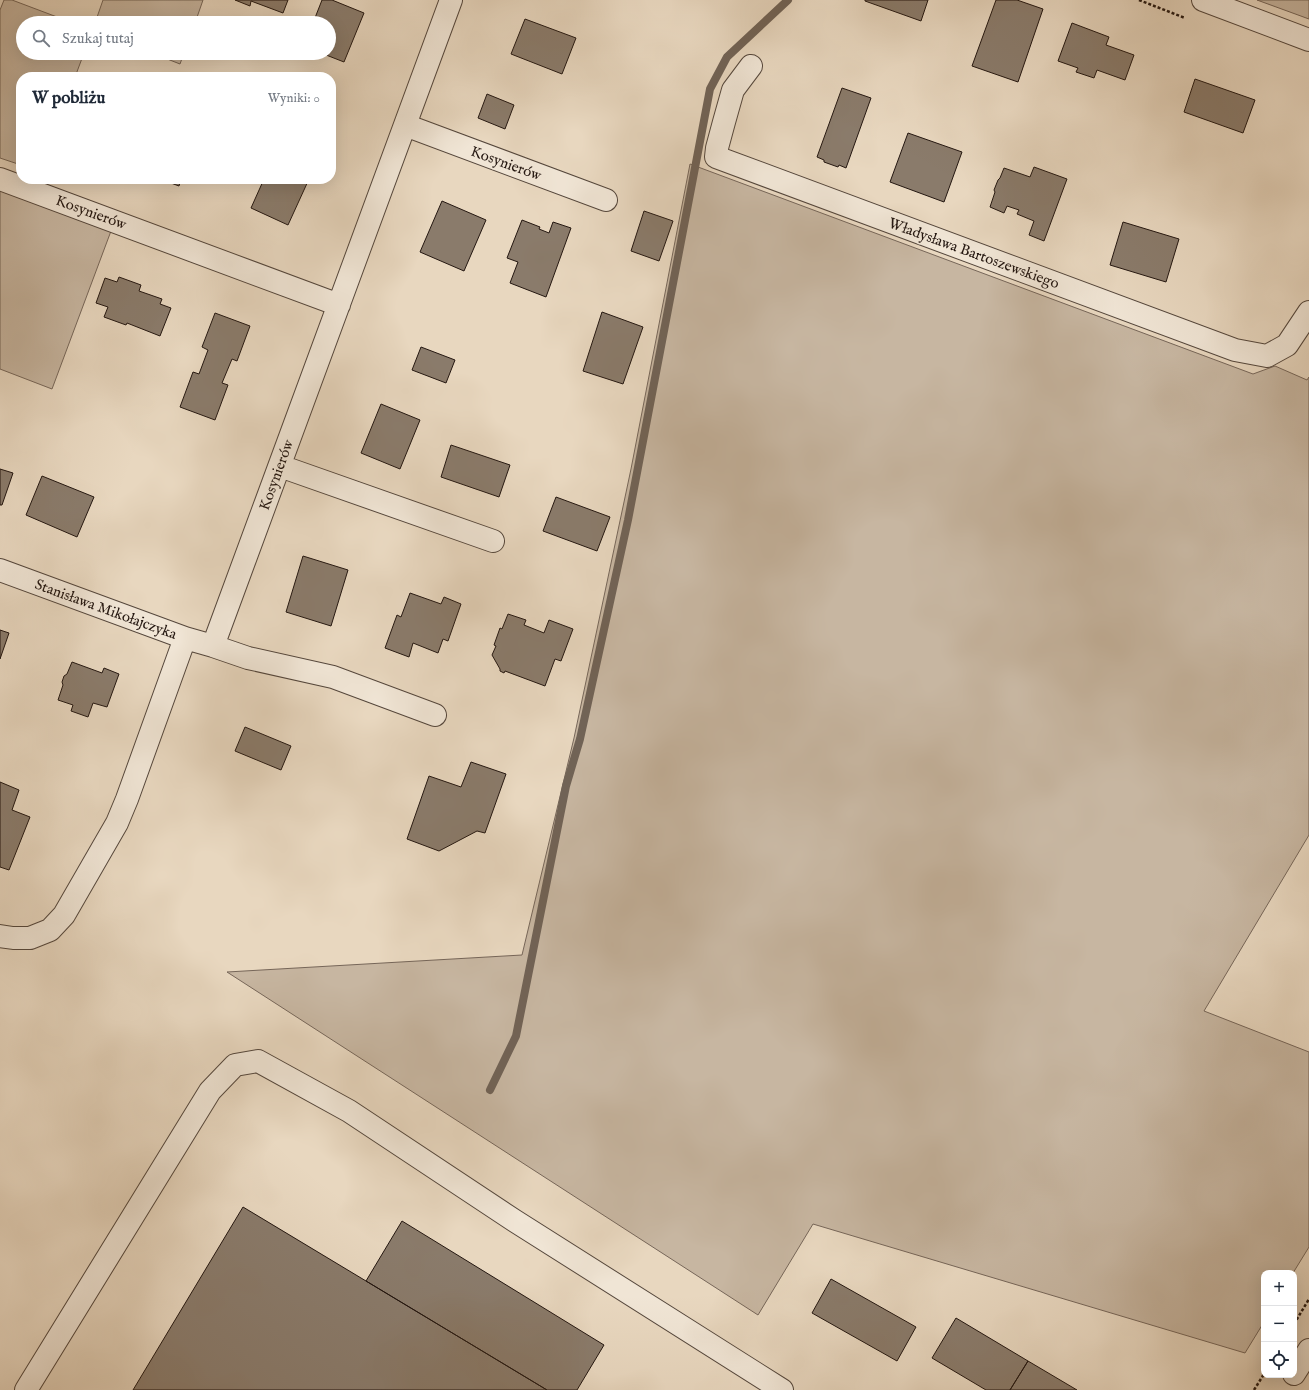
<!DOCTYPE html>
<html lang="pl">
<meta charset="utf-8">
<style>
body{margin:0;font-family:"IM FELL English",serif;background:#f6f6f7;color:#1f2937}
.controls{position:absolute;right:12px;bottom:12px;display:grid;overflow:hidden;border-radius:8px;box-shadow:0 4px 16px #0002}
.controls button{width:36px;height:36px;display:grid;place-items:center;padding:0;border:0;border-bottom:1px solid #e0e1e3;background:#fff;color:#1f2937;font:20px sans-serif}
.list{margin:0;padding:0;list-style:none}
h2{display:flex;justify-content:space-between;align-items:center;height:52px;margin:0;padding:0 16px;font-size:17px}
h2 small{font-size:13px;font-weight:400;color:#747a83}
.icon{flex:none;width:22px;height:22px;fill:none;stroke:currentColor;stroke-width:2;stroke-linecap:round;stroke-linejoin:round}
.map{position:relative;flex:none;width:1309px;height:1390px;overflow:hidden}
.search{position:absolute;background:#fff;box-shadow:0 4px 16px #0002;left:16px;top:16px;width:320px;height:44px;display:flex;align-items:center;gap:10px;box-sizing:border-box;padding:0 14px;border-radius:22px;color:#747a83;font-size:15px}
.panel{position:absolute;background:#fff;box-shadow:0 4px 16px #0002;left:16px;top:72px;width:320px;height:112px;border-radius:16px}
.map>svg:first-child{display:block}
</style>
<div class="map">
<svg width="1309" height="1390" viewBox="0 0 1309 1390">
<rect width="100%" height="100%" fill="#e8d7bf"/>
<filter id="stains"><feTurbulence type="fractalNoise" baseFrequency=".005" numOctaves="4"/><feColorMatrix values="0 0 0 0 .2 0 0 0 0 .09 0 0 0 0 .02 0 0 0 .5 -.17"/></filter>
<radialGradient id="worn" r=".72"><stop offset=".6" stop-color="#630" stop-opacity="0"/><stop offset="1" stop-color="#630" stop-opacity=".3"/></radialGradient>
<path fill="#c7b6a1" stroke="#766659" d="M 4,0 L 12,0 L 73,23 L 23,23 L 23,53 L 84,53 L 75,77 L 21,77 L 21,165 L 0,158 L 0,10 Z
M 103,0 L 203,0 L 195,23 L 95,23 Z
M 1257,0 L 1309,0 L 1309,19 Z
M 152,53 L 184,53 L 180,64 Z
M 690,164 L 1253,374 L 1275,366 L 1307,380 L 1309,377 L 1309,835 L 1204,1011 L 1309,1052 L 1309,1247 L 1293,1273 L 1264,1273 L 1264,1322 L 1245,1353 L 813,1224 L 758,1315 L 227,972 L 522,955 L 574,738 L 631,469 Z
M 0,190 L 111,231 L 52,389 L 0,369 Z"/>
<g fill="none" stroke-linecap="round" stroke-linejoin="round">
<path stroke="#716356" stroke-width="8" d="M 490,1090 L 516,1036 L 566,786 L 580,739 L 628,520 L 710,89 L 727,57 L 788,0"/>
</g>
<path fill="#8a7b6b" stroke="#241711" d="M 235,0 L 288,0 L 283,13 L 251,1 L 250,6 Z
M 322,0 L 332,0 L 364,13 L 344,62 L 321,53 L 329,53 L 329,23 L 313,23 Z
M 865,0 L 928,0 L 921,21 L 865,1 Z
M 996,0 L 1017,0 L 1043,9 L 1018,82 L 972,66 Z
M 525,19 L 576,38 L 562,74 L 511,54 Z
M 1072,23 L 1109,37 L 1106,45 L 1134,55 L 1125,80 L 1097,70 L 1094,78 L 1076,72 L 1078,68 L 1058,61 Z
M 1195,79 L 1255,100 L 1243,133 L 1184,112 Z
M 842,88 L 871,98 L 846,168 L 839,165 L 838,167 L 824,162 L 824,160 L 817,157 Z
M 487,94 L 514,105 L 505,129 L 478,118 Z
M 908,133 L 962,152 L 944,202 L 890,182 Z
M 1034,167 L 1067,179 L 1044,241 L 1029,235 L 1034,221 L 1017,214 L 1019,210 L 1007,206 L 1004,213 L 990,207 L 995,192 L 994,190 L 998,180 L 1000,178 L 1004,168 L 1030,177 Z
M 160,179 L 181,179 L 179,186 Z
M 264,179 L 309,179 L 288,225 L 251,208 Z
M 442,201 L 486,220 L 464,271 L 420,252 Z
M 644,211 L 673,221 L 659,261 L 631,251 Z
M 522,220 L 540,227 L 539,229 L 549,233 L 553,222 L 571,228 L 546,297 L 510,283 L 518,262 L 507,258 Z
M 1123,222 L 1179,239 L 1166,282 L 1110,265 Z
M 119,277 L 141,285 L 139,291 L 162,299 L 160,304 L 171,308 L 160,336 L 127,323 L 126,325 L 104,317 L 108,307 L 96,303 L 105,278 L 117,282 Z
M 602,312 L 643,327 L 623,384 L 583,371 Z
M 215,313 L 250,326 L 237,361 L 232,359 L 222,383 L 228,385 L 215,420 L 180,407 L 193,372 L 199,374 L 208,350 L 202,347 Z
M 421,347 L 455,360 L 446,383 L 412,370 Z
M 381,404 L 420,420 L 400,469 L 361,453 Z
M 451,445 L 510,465 L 499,497 L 441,477 Z
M 0,469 L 13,473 L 2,505 L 0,505 Z
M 42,476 L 94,497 L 77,537 L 26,515 Z
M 556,497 L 610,517 L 597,551 L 543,531 Z
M 303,556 L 348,570 L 331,626 L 286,612 Z
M 410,593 L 441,604 L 444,597 L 461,604 L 448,641 L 443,639 L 438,653 L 413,643 L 409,657 L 385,648 L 397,615 L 401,617 Z
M 508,614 L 526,620 L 524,625 L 544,633 L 549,620 L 573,629 L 561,661 L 555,659 L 545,686 L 505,671 L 504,673 L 500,671 L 500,669 L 492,655 L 496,646 L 494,645 L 500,628 L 502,629 Z
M 0,630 L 9,633 L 0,659 Z
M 72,662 L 102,673 L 104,668 L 119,674 L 107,707 L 93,703 L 88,717 L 71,711 L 73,705 L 58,700 L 63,685 L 62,682 L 64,676 L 67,674 Z
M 245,727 L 291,746 L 281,770 L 235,751 Z
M 471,762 L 506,774 L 485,833 L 477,831 L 439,851 L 407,839 L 429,776 L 461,787 Z
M 0,782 L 19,790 L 12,810 L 30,817 L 9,870 L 0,867 Z
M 243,1207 L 366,1281 L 547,1390 L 133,1390 Z
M 402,1221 L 604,1345 L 577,1390 L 547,1390 L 366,1281 Z
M 831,1279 L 916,1327 L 897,1361 L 812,1313 Z
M 956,1318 L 1028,1361 L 1010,1390 L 986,1390 L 932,1358 Z
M 1028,1361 L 1077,1390 L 1010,1390 Z"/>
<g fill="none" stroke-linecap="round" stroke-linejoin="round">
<g stroke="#55473c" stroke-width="24">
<path id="minor" d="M 1203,0 L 1309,40
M 751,66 L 733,90 L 724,122 L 717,148 L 716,157 L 1235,350 L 1267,356 L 1287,345 L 1309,312
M 405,125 L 606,200
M 0,179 L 339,305
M 280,466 L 493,541
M 0,570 L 185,638 L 213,646 L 248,658 L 333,677 L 435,715
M 213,646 L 451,0
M 0,936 L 13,938 L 30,938 L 50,930 L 64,915 L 117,823 L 127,799 L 185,638
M 1294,1374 L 1309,1350
M 26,1390 L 210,1091 L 235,1065 L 258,1061 L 349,1111 L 515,1221 L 782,1390"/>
</g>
<path stroke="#241711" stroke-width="2.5" stroke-dasharray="3 2" stroke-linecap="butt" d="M 1139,0 L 1185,18
M 1294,1324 L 1309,1299
M 1254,1390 L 1264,1374"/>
<use href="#minor" stroke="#f0e5d5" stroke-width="22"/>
</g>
<g text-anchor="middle" stroke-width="3" stroke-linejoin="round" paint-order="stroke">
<g font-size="15" fill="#241711" stroke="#f0e5d5">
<text transform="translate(506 163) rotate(20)" y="5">Kosynierów</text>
<text transform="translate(91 212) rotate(20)" y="5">Kosynierów</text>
<text transform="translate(974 253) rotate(20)" y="5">Władysława Bartoszewskiego</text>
<text transform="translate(276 475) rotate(-70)" y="5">Kosynierów</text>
<text transform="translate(106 609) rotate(20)" y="5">Stanisława Mikołajczyka</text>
</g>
</g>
<rect width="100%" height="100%" filter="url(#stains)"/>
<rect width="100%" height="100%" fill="url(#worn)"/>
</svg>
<div class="controls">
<button>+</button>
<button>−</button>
<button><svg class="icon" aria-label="locate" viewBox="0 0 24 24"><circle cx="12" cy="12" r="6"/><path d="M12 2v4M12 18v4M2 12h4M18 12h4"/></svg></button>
</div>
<div class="search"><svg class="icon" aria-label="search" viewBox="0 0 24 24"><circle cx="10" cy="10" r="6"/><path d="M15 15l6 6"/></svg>Szukaj tutaj</div>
<section class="panel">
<h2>W pobliżu<small>Wyniki: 0</small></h2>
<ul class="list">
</ul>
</section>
</div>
